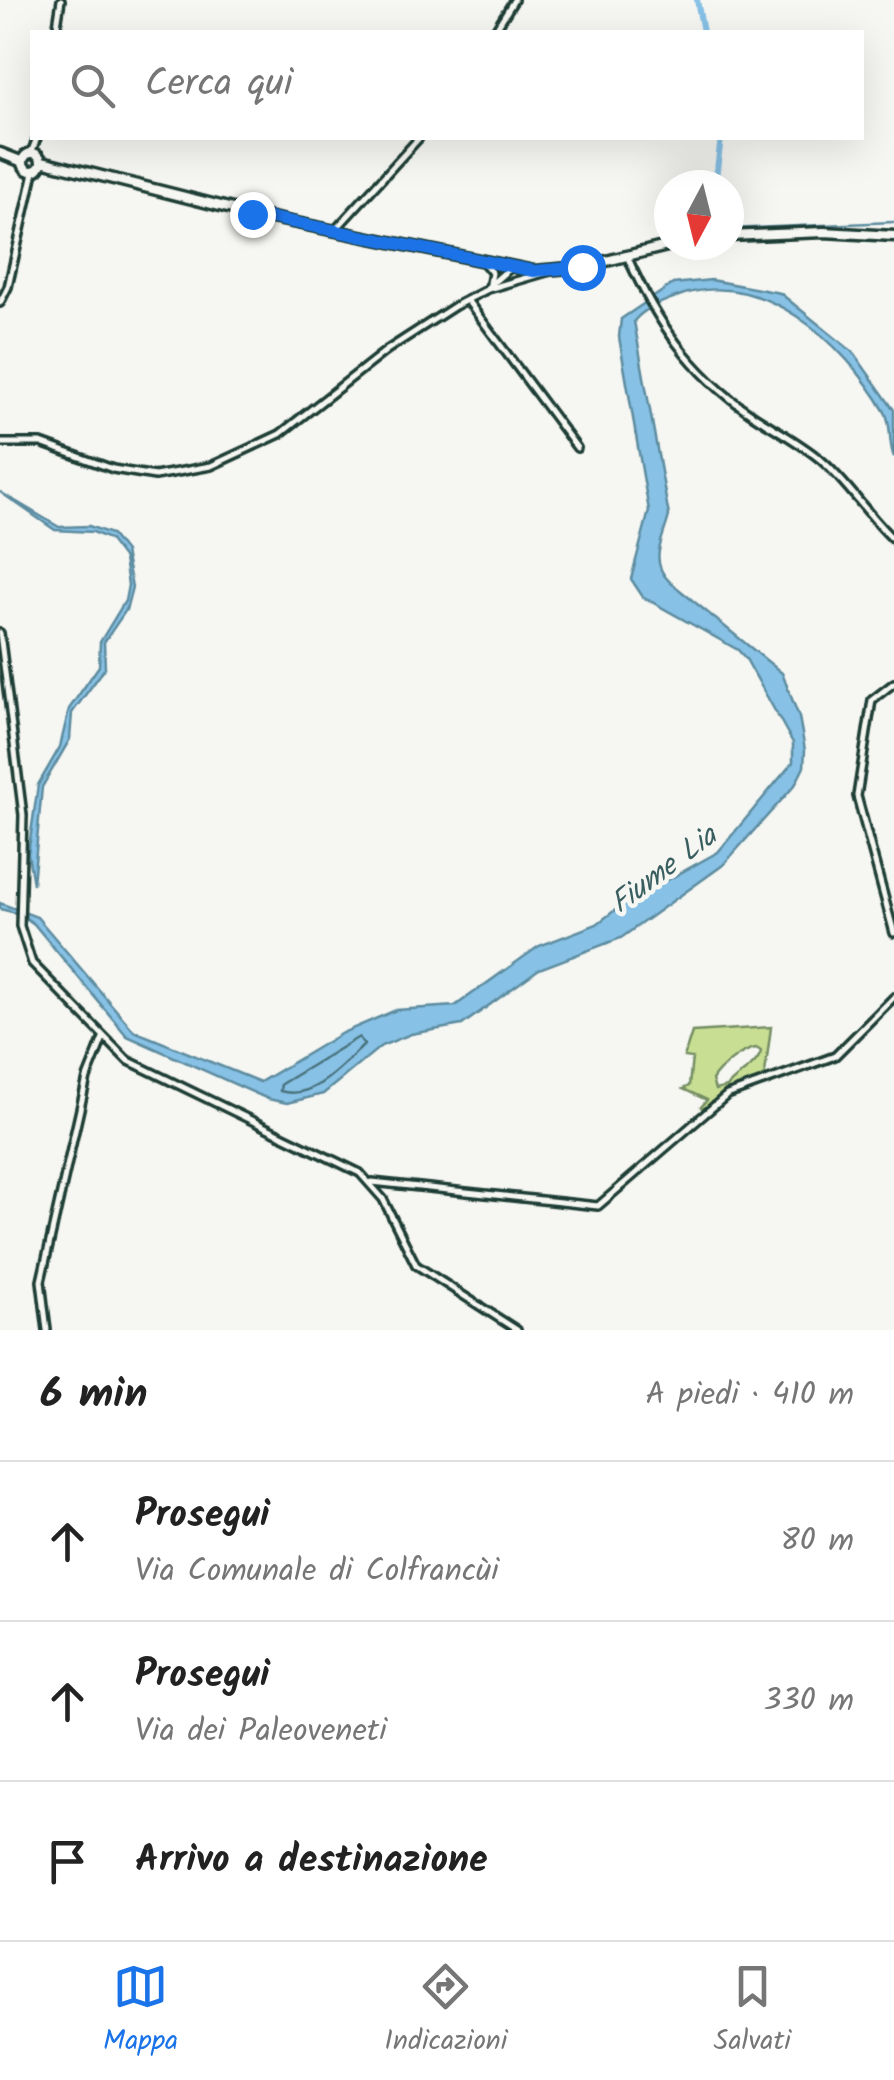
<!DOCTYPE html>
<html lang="it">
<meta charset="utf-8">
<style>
body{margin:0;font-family:Kalam,sans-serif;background:#f2f2f2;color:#222}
.compass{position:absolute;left:654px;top:170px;width:90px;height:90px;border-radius:50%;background:#fff;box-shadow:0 10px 40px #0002;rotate:187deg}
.stop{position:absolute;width:30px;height:30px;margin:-22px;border:8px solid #1a73e8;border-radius:50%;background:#fff}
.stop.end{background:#1a73e8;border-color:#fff;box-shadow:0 2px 10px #0008}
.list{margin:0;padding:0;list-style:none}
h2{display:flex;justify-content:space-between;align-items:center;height:130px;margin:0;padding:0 40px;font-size:42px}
h2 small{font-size:32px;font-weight:400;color:#767676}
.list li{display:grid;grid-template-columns:65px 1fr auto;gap:30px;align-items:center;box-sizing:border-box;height:160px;padding:0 40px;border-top:2px solid #e0e0e0}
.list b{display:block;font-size:38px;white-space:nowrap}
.list p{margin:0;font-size:32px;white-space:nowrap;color:#767676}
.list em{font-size:32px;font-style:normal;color:#767676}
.icon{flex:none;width:55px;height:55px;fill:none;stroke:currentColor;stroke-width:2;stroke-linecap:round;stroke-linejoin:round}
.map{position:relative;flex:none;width:894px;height:1330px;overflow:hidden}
.search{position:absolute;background:#fff;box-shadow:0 10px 40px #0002;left:30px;right:30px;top:30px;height:110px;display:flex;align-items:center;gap:25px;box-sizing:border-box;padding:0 35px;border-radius:0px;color:#767676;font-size:38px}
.sheet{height:610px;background:#fff}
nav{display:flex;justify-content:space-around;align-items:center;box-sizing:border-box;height:140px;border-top:2px solid #e0e0e0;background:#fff;font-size:28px;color:#767676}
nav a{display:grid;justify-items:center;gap:5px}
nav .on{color:#1a73e8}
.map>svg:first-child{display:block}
</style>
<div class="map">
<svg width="894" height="1330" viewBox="0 0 894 1330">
<rect width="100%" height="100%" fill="#f6f6f2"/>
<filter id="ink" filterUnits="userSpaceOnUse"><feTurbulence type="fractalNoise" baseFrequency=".01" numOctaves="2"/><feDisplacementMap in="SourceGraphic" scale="20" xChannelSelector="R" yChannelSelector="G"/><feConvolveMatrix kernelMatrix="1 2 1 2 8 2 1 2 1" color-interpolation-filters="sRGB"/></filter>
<g filter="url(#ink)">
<path fill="#c8de93" stroke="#748e64" stroke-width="2.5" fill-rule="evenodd" d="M 771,1027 L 764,1081 L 733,1093 L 707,1114 L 701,1107 L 707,1100 L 683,1089 L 689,1086 L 692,1058 L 684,1057 L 692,1032 ZM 756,1048 L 761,1051 C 758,1066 737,1074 727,1087 L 715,1090 L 712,1080 C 719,1068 742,1050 756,1048 Z"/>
<path fill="#87c1e6" stroke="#5d8c9f" stroke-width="2.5" d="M 711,280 L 780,293 L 853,352 L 894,410 L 894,457 C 888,443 892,425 885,412 C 845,343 759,263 673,298 C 658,304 644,309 634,321 L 669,516 C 663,540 648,561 670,582 L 782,673 L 799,717 L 805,750 L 804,767 L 795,785 L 723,865 L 621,938 L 539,969 L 462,1025 L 411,1034 L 381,1046 L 323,1094 L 287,1103 L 268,1099 L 127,1036 L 34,924 L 20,914 L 0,909 L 0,903 L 37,917 L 134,1031 L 260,1082 L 342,1033 L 396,1010 L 455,1006 L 539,946 L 597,924 L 619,907 L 718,852 L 793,762 L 793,743 L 746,659 L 738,650 L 643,597 L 631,579 L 649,511 L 619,337 L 621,319 L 673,284 Z
M 0,492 L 59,527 L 89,526 L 111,534 L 125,552 L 132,587 L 126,610 L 104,642 L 105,668 L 72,713 L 70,739 L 42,787 L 33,884 L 28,854 L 38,785 L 60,747 L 69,709 L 99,666 L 100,642 L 125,601 L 128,585 L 124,559 L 109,539 L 93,532 L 55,530 Z"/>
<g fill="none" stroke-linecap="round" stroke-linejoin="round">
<path stroke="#49727b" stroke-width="2.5" d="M 359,1037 L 364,1045 C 342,1066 313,1101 280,1091 L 281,1084 Z"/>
<path stroke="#5d8c9f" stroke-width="2.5" d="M 729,229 L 894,222"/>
<path stroke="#87c1e6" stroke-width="6" d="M 697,0 L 703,32
M 715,185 L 721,138
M 711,245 L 712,254"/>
<g stroke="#1f3d34" stroke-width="12">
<path id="minor" d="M 56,32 L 61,0
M 494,32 L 514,0
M 31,153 L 37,138
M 336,229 L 419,138
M 627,256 C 656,321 690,372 750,413 C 774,429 798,441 821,460 C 848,483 868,516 894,540
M 484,263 L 492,273 L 490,283
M 487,288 L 511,267
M 467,300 L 577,448
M 0,303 L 8,287 L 34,172
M 0,443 L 41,443 L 113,469 L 155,476 L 211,466 L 280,434 L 387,350 L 455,306 L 488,289 L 550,271
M 0,633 L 23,815 L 20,926 L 32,963 L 127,1060 L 360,1173 L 383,1199 L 416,1265 L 517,1330
M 894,683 L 872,700 L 857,796 L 894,933
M 372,1182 L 598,1206 L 727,1095 L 835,1056 L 894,997
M 47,1330 L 41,1281 L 87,1078 L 103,1038"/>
</g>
<g stroke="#1f3d34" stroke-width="15">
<path id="major" d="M23 162a9 9 0 1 1 18 0a9 9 0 1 1-18 0Z
M 0,153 L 23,162
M 42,161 L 252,214 L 534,271 L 582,267 L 671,245
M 729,236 L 824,232 L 894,236"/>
</g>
<use href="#minor" stroke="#f6f6f2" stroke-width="5"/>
<use href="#major" stroke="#f6f6f2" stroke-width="8"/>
</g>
</g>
<g fill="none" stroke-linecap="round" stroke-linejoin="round" filter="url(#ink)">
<path stroke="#1a73e8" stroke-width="12" d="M 252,214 L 534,271 L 582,267"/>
</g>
<g text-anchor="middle" stroke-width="9" stroke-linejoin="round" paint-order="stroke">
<g font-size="30" font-style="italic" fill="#395e60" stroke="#f6f6f2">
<text transform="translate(663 869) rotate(-37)" y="10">Fiume Lia</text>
</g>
</g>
</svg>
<svg class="compass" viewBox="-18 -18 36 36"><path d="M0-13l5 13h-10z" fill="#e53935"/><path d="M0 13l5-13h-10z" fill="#767676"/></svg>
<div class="stop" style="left:582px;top:267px"></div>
<div class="stop end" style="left:252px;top:214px"></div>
<div class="search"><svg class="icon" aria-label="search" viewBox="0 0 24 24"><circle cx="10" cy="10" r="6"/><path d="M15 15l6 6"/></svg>Cerca qui</div>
</div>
<section class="sheet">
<h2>6 min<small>A piedi · 410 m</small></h2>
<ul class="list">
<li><svg class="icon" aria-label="ahead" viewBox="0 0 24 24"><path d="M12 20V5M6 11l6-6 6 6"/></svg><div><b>Prosegui</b><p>Via Comunale di Colfrancùi</p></div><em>80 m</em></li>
<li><svg class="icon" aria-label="ahead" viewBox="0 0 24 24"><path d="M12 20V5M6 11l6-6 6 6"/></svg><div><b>Prosegui</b><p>Via dei Paleoveneti</p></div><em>330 m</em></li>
<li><svg class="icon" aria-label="arrive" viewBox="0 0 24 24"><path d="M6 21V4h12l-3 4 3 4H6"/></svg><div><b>Arrivo a destinazione</b></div></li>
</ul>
</section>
<nav>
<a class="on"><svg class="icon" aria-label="map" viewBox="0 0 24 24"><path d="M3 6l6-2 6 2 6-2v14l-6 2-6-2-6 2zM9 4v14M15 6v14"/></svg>Mappa</a>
<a><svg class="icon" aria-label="directions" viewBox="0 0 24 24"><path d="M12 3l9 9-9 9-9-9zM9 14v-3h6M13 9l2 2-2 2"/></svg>Indicazioni</a>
<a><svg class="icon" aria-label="saved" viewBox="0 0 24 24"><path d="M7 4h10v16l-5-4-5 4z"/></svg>Salvati</a>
</nav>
